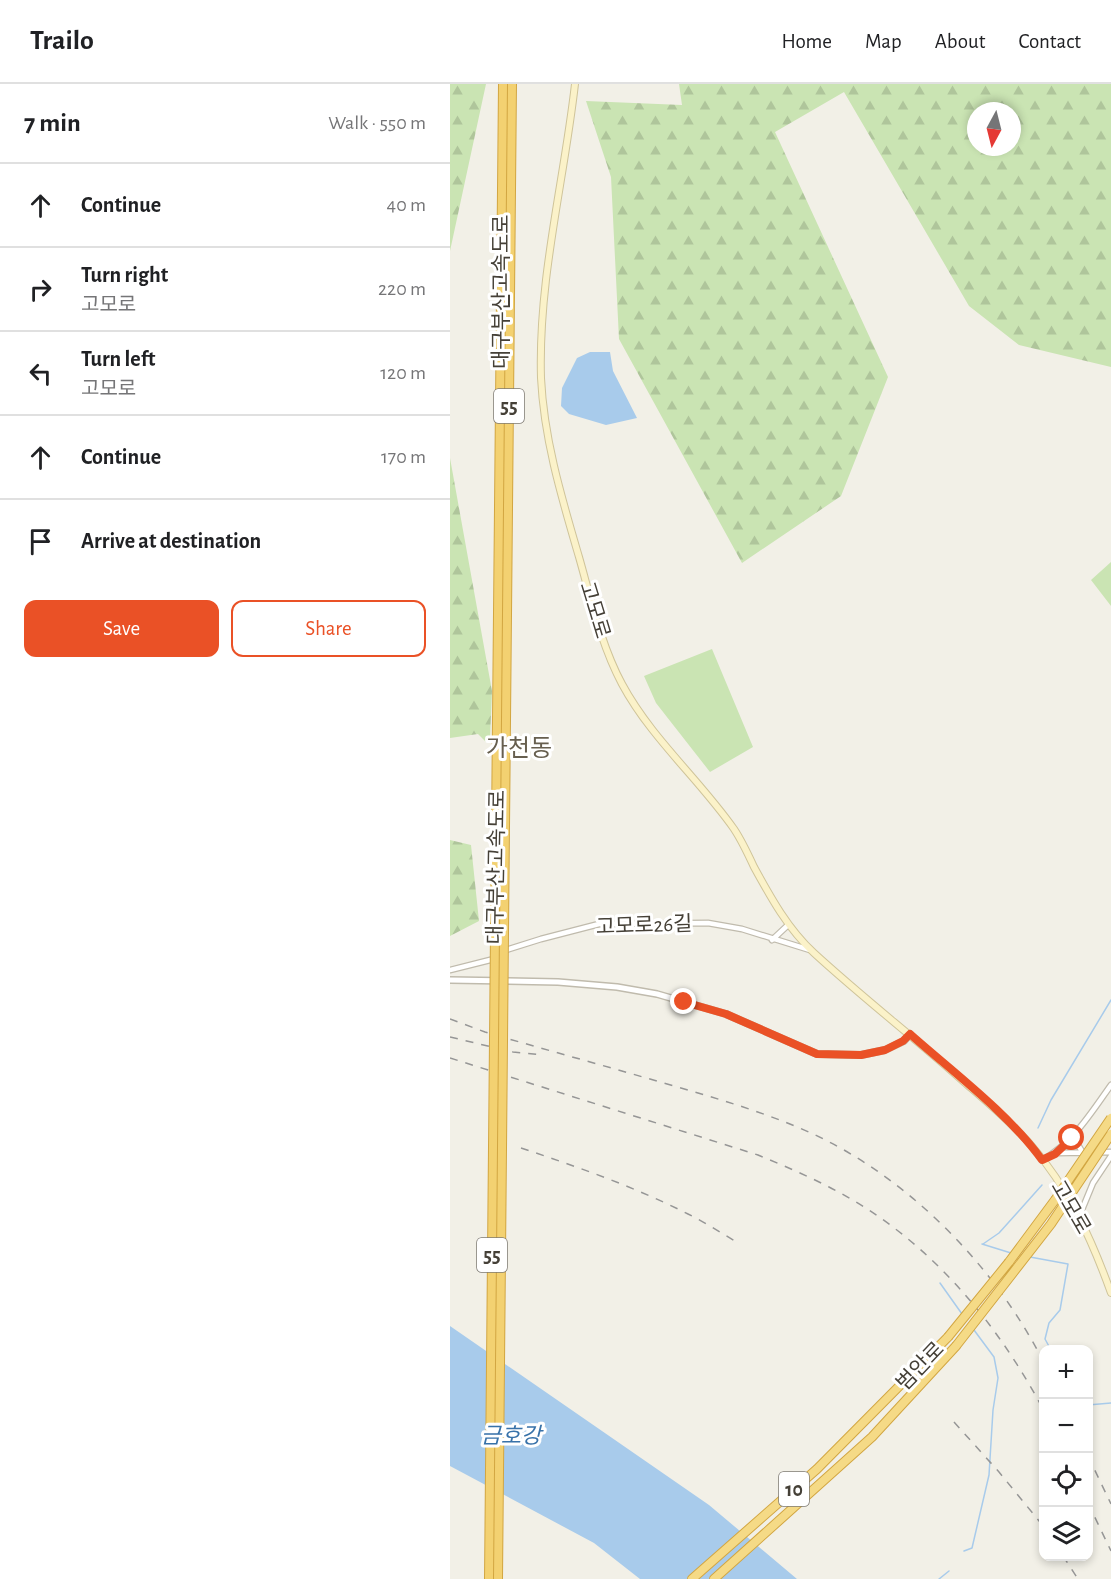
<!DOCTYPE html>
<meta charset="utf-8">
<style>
body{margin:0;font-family:"Alegreya Sans","Noto Sans KR",sans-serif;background:#f6f6f6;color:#202124}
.controls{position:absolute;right:18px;bottom:18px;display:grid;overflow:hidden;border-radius:12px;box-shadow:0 3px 9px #0003}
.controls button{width:54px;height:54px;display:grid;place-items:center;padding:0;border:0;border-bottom:2px solid #e0e0e0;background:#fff;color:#202124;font:30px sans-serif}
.compass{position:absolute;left:517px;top:18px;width:54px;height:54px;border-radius:50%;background:#fff;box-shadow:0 3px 9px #0003;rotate:187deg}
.stop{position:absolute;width:18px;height:18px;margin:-14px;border:4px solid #ea5126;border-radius:50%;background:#fff}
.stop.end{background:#ea5126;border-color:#fff;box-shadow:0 2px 6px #0008}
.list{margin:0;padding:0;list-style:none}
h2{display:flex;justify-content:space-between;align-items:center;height:78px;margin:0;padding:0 24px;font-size:26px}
h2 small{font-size:20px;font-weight:400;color:#757577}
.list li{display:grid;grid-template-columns:39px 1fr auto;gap:18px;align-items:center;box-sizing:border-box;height:84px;padding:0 24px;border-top:2px solid #e0e0e0}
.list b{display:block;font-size:22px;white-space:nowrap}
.list p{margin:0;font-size:20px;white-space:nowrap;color:#757577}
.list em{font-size:20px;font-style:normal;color:#757577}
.actions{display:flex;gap:12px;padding:18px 24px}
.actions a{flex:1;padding:14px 0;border:2px solid #ea5126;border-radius:12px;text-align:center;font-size:21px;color:#ea5126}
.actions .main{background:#ea5126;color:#fff}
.icon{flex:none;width:33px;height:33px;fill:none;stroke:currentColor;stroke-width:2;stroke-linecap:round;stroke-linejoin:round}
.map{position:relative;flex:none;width:661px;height:1495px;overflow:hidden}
header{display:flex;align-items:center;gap:36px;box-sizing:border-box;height:84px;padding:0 30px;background:#fff;border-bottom:2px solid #e0e0e0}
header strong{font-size:28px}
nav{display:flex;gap:33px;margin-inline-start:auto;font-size:21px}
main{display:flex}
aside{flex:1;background:#fff}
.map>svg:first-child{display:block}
</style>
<header>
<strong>Trailo</strong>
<nav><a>Home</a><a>Map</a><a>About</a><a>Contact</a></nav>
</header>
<main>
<aside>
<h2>7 min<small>Walk · 550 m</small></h2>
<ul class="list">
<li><svg class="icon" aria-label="ahead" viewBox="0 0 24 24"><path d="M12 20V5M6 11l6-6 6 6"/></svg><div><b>Continue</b></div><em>40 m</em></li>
<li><svg class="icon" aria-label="right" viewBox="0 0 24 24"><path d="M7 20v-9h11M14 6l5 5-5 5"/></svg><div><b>Turn right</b><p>고모로</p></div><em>220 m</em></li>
<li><svg class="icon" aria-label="left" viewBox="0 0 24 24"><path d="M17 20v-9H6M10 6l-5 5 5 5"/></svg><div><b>Turn left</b><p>고모로</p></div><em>120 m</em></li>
<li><svg class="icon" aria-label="ahead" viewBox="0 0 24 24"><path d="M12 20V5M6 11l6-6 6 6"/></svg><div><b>Continue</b></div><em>170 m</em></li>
<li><svg class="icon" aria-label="arrive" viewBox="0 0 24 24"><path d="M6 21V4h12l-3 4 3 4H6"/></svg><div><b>Arrive at destination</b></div></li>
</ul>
<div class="actions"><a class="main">Save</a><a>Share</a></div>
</aside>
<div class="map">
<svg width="661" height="1495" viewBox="0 0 661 1495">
<defs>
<pattern id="forest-firs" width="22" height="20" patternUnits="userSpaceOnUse" patternTransform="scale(1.5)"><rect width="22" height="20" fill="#cae4b3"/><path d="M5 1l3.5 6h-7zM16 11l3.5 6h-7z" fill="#afc59b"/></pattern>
</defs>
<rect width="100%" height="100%" fill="#f2f0e7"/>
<path fill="url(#forest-firs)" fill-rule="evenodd" d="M 0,0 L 36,0 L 0,167 Z
M 229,0 L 661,0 L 661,283 L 569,261 L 519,222 L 394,8 L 325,48 L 438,293 L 391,412 L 292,479 L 169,255 L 161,93 L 136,17 L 232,21 ZM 526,27 L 562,27 L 562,63 L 526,63 Z
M 0,374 L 42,607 L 40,655 L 36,658 L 28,650 L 0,654 Z
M 0,756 L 21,761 L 29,837 L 0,852 Z"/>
<path fill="#cae4b3" d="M 661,478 L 661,522 L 641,496 Z
M 262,565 L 303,663 L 260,688 L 206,619 L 194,592 Z"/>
<path fill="#a8cbeb" d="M 140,268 L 160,268 L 163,287 L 187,334 L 156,341 L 119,330 L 111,322 L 112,304 L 127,274 Z
M 0,1242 L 259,1421 L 347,1495 L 190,1495 L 144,1459 L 0,1382 Z"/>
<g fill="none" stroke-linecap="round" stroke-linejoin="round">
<path stroke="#a8cbeb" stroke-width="1.5" d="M 588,1044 L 601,1016 L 661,916
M 532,1160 L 561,1169
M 533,1160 L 549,1149 L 592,1101
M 580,1173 L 618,1180 L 610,1226 L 599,1239 L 595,1255 L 601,1266
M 490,1199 L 512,1230
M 638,1321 L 661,1319
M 514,1467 L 522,1464 L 539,1391 L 543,1326 L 548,1294 L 544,1273 L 524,1246
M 489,1495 L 499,1487"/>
<g stroke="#c0bbad" stroke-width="7">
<path id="minor" d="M 322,856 L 338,841
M 0,886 L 48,874 L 53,867 L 91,855 L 149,840 L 258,839 L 292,845 L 360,866
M 627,1049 L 628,1061 L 633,1069
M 607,1069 L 661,1068
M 592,1076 C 623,1059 641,1029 661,1001
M 629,1133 L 643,1099 L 661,1072"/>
</g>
<g stroke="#c0bbad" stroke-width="8">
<path id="tertiary" d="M 0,896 L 108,898 L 167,903 L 207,910 L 276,930 L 367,970 L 411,971 L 435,966 L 454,957 L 460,950"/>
</g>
<g stroke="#cfc49a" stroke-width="8">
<path id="secondary" d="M 125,0 C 114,98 88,195 91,294 C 94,356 112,415 129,473 C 141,515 151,561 172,600 C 201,654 249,695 284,745 C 292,757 298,770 304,783 C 321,814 338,845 364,869 C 413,914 465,954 514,998 C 537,1018 561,1038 581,1061 C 618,1103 642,1156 661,1209"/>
</g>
<g stroke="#d2a642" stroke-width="10">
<path id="trunk" d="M 559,1178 L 605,1116
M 242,1495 L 367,1385 L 498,1253
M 264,1495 L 422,1353 L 506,1262"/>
</g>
<g stroke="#d2a642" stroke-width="10">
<path id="motorway" d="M 45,847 L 53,0
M 54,849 L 62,0"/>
</g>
<use href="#minor" stroke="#fff" stroke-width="4.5"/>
<use href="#tertiary" stroke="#fff" stroke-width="5"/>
<use href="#secondary" stroke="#fbf2c9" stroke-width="6"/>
<use href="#trunk" stroke="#f5da86" stroke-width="8"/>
<use href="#motorway" stroke="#f3d171" stroke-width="8"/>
<path stroke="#969696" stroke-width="1.5" stroke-dasharray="8 8" stroke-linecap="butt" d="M 0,935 L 35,948 C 93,965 152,981 210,998 C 262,1013 312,1027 361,1049 C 459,1094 546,1183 594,1279
M 0,953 L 63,968 L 94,971
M 0,974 L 308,1071 C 332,1081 356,1091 379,1103 C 474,1151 545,1234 594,1327
M 71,1064 C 128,1083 185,1103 238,1130 C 256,1139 273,1150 290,1160
M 504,1338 L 549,1388 L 594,1443
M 638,1372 L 661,1420
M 638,1419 L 661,1467
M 613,1472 L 628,1495"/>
<g stroke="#d2a642" stroke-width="10" stroke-linecap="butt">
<path id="trunk-bridge" d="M 605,1116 L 661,1034
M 498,1253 L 559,1178
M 506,1262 L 601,1140 L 661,1050"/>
</g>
<g stroke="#d2a642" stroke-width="10" stroke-linecap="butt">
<path id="motorway-bridge" d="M 39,1495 L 45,847
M 48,1495 L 54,849"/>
</g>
<use href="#trunk-bridge" stroke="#f5da86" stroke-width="8"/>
<use href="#motorway-bridge" stroke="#f3d171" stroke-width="8"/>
</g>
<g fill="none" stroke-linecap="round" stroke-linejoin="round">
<path stroke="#ea5126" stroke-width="8" d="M 234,918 L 276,930 L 367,970 L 411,971 L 435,966 L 453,957 L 460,950 C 504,989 558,1029 592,1076 L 605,1070 L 622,1054"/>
</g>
<g text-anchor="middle" stroke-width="6" stroke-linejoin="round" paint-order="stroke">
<g fill="#fff" stroke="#7d7973" stroke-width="1.5">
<rect x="44" y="305" width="30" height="34" rx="4.5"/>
<rect x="27" y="1154" width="30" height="34" rx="4.5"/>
<rect x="329" y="1388" width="30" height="34" rx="4.5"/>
</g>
<g font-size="20" font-weight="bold" fill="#454037">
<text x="59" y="329">55</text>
<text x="42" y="1178">55</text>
<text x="344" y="1412">10</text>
</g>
<g font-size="21" fill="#454037" stroke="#fff">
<text transform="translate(51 208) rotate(-90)" y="7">대구부산고속도로</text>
<text transform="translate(145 526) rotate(73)" y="7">고모로</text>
<text transform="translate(46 783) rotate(-89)" y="7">대구부산고속도로</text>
<text transform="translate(194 841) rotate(-2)" y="7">고모로26길</text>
<text transform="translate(621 1123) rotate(60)" y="7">고모로</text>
<text transform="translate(470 1282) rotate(-46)" y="7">범안로</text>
</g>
<g font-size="22" font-style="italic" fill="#3872a9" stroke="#fff">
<text x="61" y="1359">금호강</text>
</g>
<g font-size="24" fill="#675f4f" stroke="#fff">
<text x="69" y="672">가천동</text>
</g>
</g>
</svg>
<div class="controls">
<button>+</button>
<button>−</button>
<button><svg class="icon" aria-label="locate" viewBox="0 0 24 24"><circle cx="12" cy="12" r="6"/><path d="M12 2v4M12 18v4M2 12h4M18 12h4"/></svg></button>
<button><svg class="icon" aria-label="layers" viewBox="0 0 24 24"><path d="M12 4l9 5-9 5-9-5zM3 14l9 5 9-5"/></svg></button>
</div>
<svg class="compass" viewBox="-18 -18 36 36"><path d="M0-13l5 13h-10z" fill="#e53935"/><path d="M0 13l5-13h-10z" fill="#757577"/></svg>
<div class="stop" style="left:622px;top:1054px"></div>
<div class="stop end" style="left:234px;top:918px"></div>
</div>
</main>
